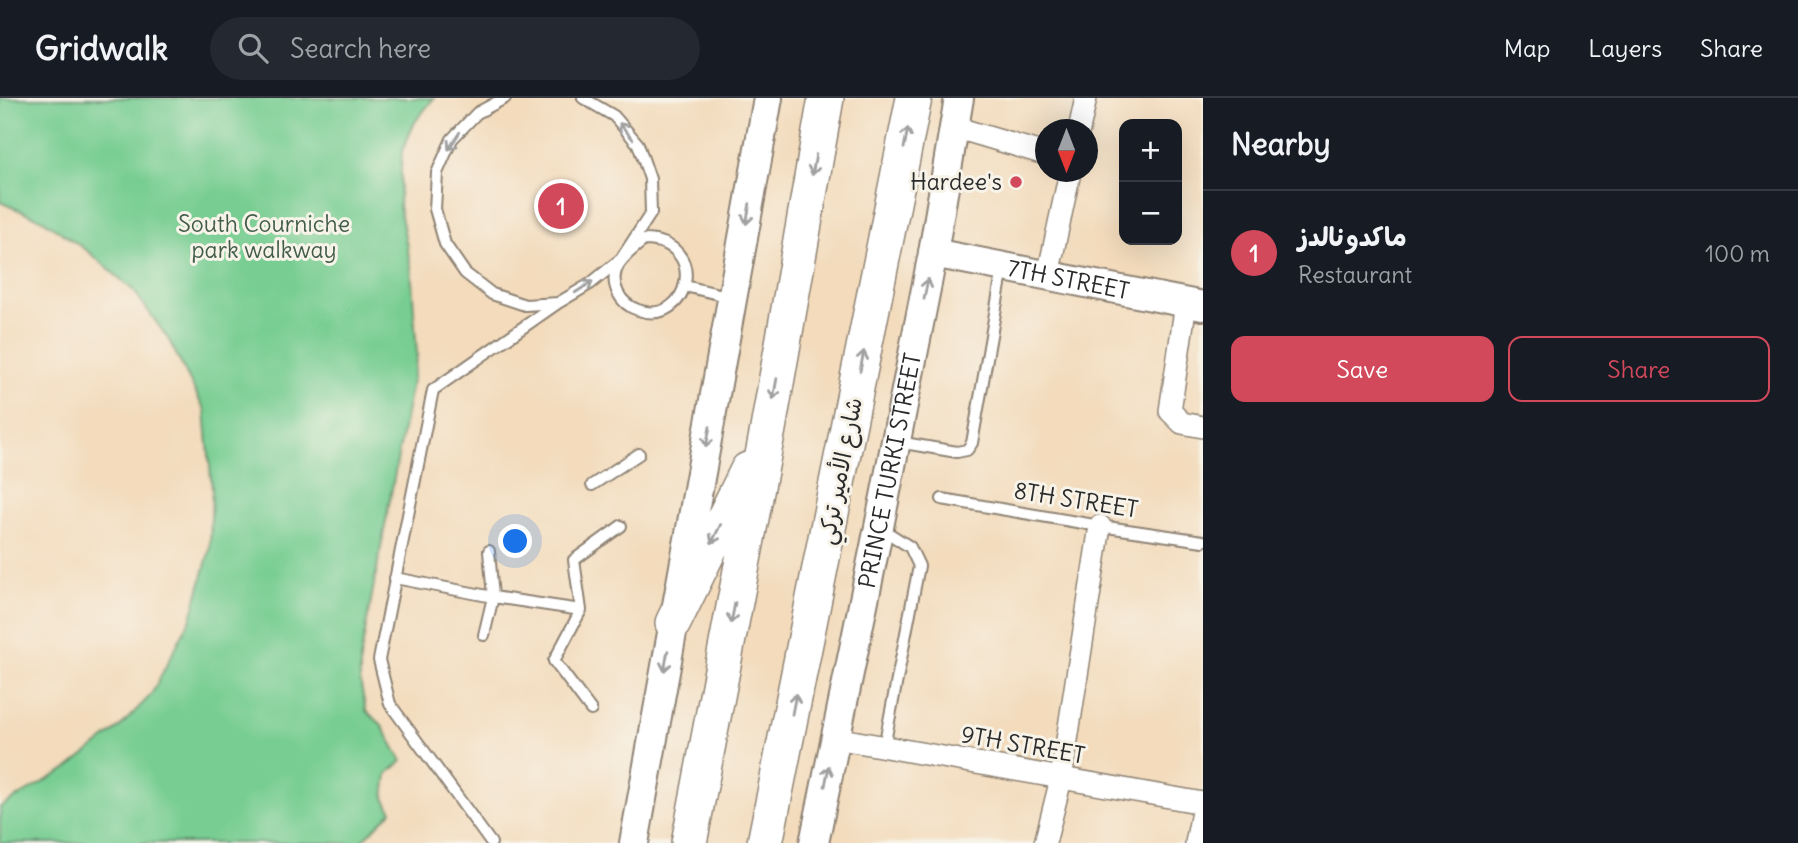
<!DOCTYPE html>
<meta charset="utf-8">
<style>
body{margin:0;font-family:Delius,"Playpen Sans Arabic",sans-serif;background:#242831;color:#f1f3f6}
.controls{position:absolute;right:21px;top:21px;display:grid;overflow:hidden;border-radius:14px;box-shadow:0 7px 28px #0002}
.controls button{width:63px;height:63px;display:grid;place-items:center;padding:0;border:0;border-bottom:2px solid #363941;background:#171b24;color:#f1f3f6;font:35px sans-serif}
.compass{position:absolute;left:1035px;top:21px;width:63px;height:63px;border-radius:50%;background:#171b24;box-shadow:0 7px 28px #0002;rotate:180deg}
.you{position:absolute;left:516px;top:444px;width:24px;height:24px;margin:-18px;border:5px solid #fff;border-radius:50%;background:#1a73e8;box-shadow:0 0 0 10px #1a73e833}
.badge{display:grid;place-items:center;width:46px;height:46px;border-radius:50%;background:#d1495b;color:#fff;font-size:23px;font-weight:700}
.pin{position:absolute;translate:-50% -50%;border:4px solid #fff;box-shadow:0 2px 7px #0006}
.list{margin:0;padding:0;list-style:none}
h2{display:flex;justify-content:space-between;align-items:center;height:91px;margin:0;padding:0 28px;font-size:30px}
h2 small{font-size:23px;font-weight:400;color:#9ea1a6}
.list li{display:grid;grid-template-columns:46px 1fr auto;gap:21px;align-items:center;box-sizing:border-box;height:126px;padding:0 28px;border-top:2px solid #363941}
.list b{display:block;font-size:26px;white-space:nowrap}
.list p{margin:0;font-size:23px;white-space:nowrap;color:#9ea1a6}
.list em{font-size:23px;font-style:normal;color:#9ea1a6}
.actions{display:flex;gap:14px;padding:21px 28px}
.actions a{flex:1;padding:16px 0;border:2px solid #d1495b;border-radius:14px;text-align:center;font-size:24px;color:#d1495b}
.actions .main{background:#d1495b;color:#fff}
.icon{flex:none;width:38px;height:38px;fill:none;stroke:currentColor;stroke-width:2;stroke-linecap:round;stroke-linejoin:round}
.map{position:relative;flex:none;width:1203px;height:745px;overflow:hidden}
header{display:flex;align-items:center;gap:42px;box-sizing:border-box;height:98px;padding:0 35px;background:#171b24;border-bottom:2px solid #363941}
header strong{font-size:33px}
nav{display:flex;gap:38px;margin-inline-start:auto;font-size:24px}
.search{width:490px;height:63px;background:#242831;display:flex;align-items:center;gap:18px;box-sizing:border-box;padding:0 24px;border-radius:38px;color:#9ea1a6;font-size:26px}
main{display:flex}
aside{flex:1;background:#171b24}
.map>svg:first-child{display:block}
</style>
<header>
<strong>Gridwalk</strong>
<div class="search"><svg class="icon" aria-label="search" viewBox="0 0 24 24"><circle cx="10" cy="10" r="6"/><path d="M15 15l6 6"/></svg>Search here</div>
<nav><a>Map</a><a>Layers</a><a>Share</a></nav>
</header>
<main>
<div class="map">
<svg width="1203" height="745" viewBox="0 0 1203 745">
<rect width="100%" height="100%" fill="#f7f3e8"/>
<filter id="ink" filterUnits="userSpaceOnUse"><feTurbulence type="fractalNoise" baseFrequency=".0143" numOctaves="2"/><feDisplacementMap in="SourceGraphic" scale="14" xChannelSelector="R" yChannelSelector="G"/><feConvolveMatrix kernelMatrix="1 2 1 2 8 2 1 2 1" color-interpolation-filters="sRGB"/></filter>
<filter id="wash" filterUnits="userSpaceOnUse"><feTurbulence type="fractalNoise" baseFrequency=".00686" numOctaves="4" result="noise"/><feDisplacementMap in="SourceGraphic" scale="28" xChannelSelector="R" yChannelSelector="G"/><feGaussianBlur stdDeviation="1.57" result="paint"/><feColorMatrix in="noise" values="0 0 0 0 0 0 0 0 0 0 0 0 0 0 0 0 0 1.4 0 .05"/><feComposite in="paint" operator="in"/></filter>
<g filter="url(#wash)">
<rect width="100%" height="100%" fill="#f3dbbc"/>
<path fill="#77cd92" stroke="#517c5e" stroke-width="2" d="M 0,0 L 434,0 L 415,24 L 402,53 L 399,108 L 411,169 L 417,257 L 360,561 L 360,583 L 366,613 L 381,626 L 402,663 L 387,676 L 384,700 L 392,713 L 360,745 L 0,745 L 0,709 L 68,670 L 120,629 L 151,597 L 191,520 L 210,451 L 212,392 L 205,313 L 169,242 L 134,193 L 89,154 L 43,122 L 0,104 Z"/>
</g>
<g filter="url(#ink)">
<g fill="none" stroke-linecap="round" stroke-linejoin="round">
<g stroke="#8f8374" stroke-width="14">
<path id="service" d="M 505,0 L 477,15 L 452,41 L 437,75 L 435,111 L 445,146 L 465,175 L 492,196 L 525,207 L 558,205 L 590,186 L 621,161 L 651,115 L 650,81 L 638,46 L 614,18 L 583,0
M 644,142 C 710,142 690,230 638,212 C 629,209 622,203 618,195 C 606,170 627,156 644,142 Z
M 685,188 L 731,199
M 898,344 L 957,354 L 967,352 L 972,345 L 1003,170
M 592,387 L 639,356
M 942,401 L 1100,428 L 1203,443
M 882,431 L 910,449 L 919,468 L 884,649
M 395,480 L 493,499 L 581,512
M 484,537 L 493,499 L 489,453
M 591,612 L 554,563 L 581,512 L 574,462 L 621,428
M 491,745 L 390,606 L 379,562 L 433,292 L 558,205"/>
</g>
<g stroke="#8f8374" stroke-width="24">
<path id="minor" d="M 954,29 L 1045,56
M 1079,32 L 1086,0
M 1048,177 L 1070,74
M 1186,205 L 1170,313 L 1182,325 L 1203,329
M 835,640 L 1203,705
M 1045,745 L 1061,681 L 1100,428
M 1196,745 L 1203,709"/>
</g>
<g stroke="#8f8374" stroke-width="32">
<g id="tertiary">
<path id="s1" d="M 933,155 L 1203,208"/>
<path d="M 634,745 C 678,496 725,249 768,0"/>
<path id="s2" d="M 814,745 L 879,429 L 933,155 L 959,0"/>
</g>
</g>
<g stroke="#8f8374" stroke-width="38">
<path id="primary" d="M 673,525 L 748,372
M 689,745 L 768,331 L 826,0
M 765,745 L 914,0"/>
</g>
<use href="#service" stroke="#fff" stroke-width="10"/>
<use href="#minor" stroke="#fff" stroke-width="21"/>
<use href="#tertiary" stroke="#fff" stroke-width="28"/>
<use href="#primary" stroke="#fff" stroke-width="35"/>
</g>
<defs><path id="oneway-shaft" d="M-6 0H5M1.5-3L5.5 0L1.5 3" fill="none" stroke-width="1.6" stroke-linecap="round" stroke-linejoin="round" transform="scale(1.75)"/></defs>
<g stroke="#a0a0a0">
<use href="#oneway-shaft" transform="translate(626 33) rotate(-130)"/>
<use href="#oneway-shaft" transform="translate(906 40) rotate(-79)"/>
<use href="#oneway-shaft" transform="translate(454 43) rotate(123)"/>
<use href="#oneway-shaft" transform="translate(814 67) rotate(100)"/>
<use href="#oneway-shaft" transform="translate(748 116) rotate(100)"/>
<use href="#oneway-shaft" transform="translate(584 189) rotate(-33)"/>
<use href="#oneway-shaft" transform="translate(926 191) rotate(-79)"/>
<use href="#oneway-shaft" transform="translate(862 263) rotate(-79)"/>
<use href="#oneway-shaft" transform="translate(775 291) rotate(100)"/>
<use href="#oneway-shaft" transform="translate(708 339) rotate(101)"/>
<use href="#oneway-shaft" transform="translate(716 436) rotate(116)"/>
<use href="#oneway-shaft" transform="translate(733 515) rotate(101)"/>
<use href="#oneway-shaft" transform="translate(666 563) rotate(100)"/>
<use href="#oneway-shaft" transform="translate(794 606) rotate(-79)"/>
<use href="#oneway-shaft" transform="translate(827 678) rotate(-79)"/>
</g>
</g>
<circle fill="#d1495b" stroke="#f7f3e8" stroke-width="2.5" cx="1016" cy="84" r="7"/>
<g text-anchor="middle" stroke-width="6" stroke-linejoin="round" paint-order="stroke">
<g font-size="23" fill="#2b2b2b" stroke="#f7f3e8" text-anchor="end">
<text x="1002" y="92">Hardee's</text>
</g>
<g font-size="23" fill="#425c4a" stroke="#f7f3e8">
<text x="264" y="134">South Courniche<tspan x="264" dy="26">park walkway</tspan></text>
</g>
<g font-size="23" fill="#2b2b2b" stroke="#f7f3e8">
<text dy="8" stroke="none"><textPath href="#s1" startOffset="138">7TH STREET</textPath></text>
<text transform="translate(840 373) rotate(-79)" y="8">شارع الأمير تركي</text>
<text dy="8" stroke="none"><textPath href="#s2" startOffset="380">PRINCE TURKI STREET</textPath></text>
<text transform="translate(1076 402) rotate(9)" y="8">8TH STREET</text>
<text transform="translate(1023 647) rotate(10)" y="8">9TH STREET</text>
</g>
</g>
</svg>
<div class="controls">
<button>+</button>
<button>−</button>
</div>
<svg class="compass" viewBox="-18 -18 36 36"><path d="M0-13l5 13h-10z" fill="#e53935"/><path d="M0 13l5-13h-10z" fill="#9ea1a6"/></svg>
<div class="you"></div>
<div class="pin badge" style="left:561px;top:108px">1</div>
</div>
<aside>
<h2>Nearby<small></small></h2>
<ul class="list">
<li><span class="badge">1</span><div><b>ماكدونالدز</b><p>Restaurant</p></div><em>100 m</em></li>
</ul>
<div class="actions"><a class="main">Save</a><a>Share</a></div>
</aside>
</main>
